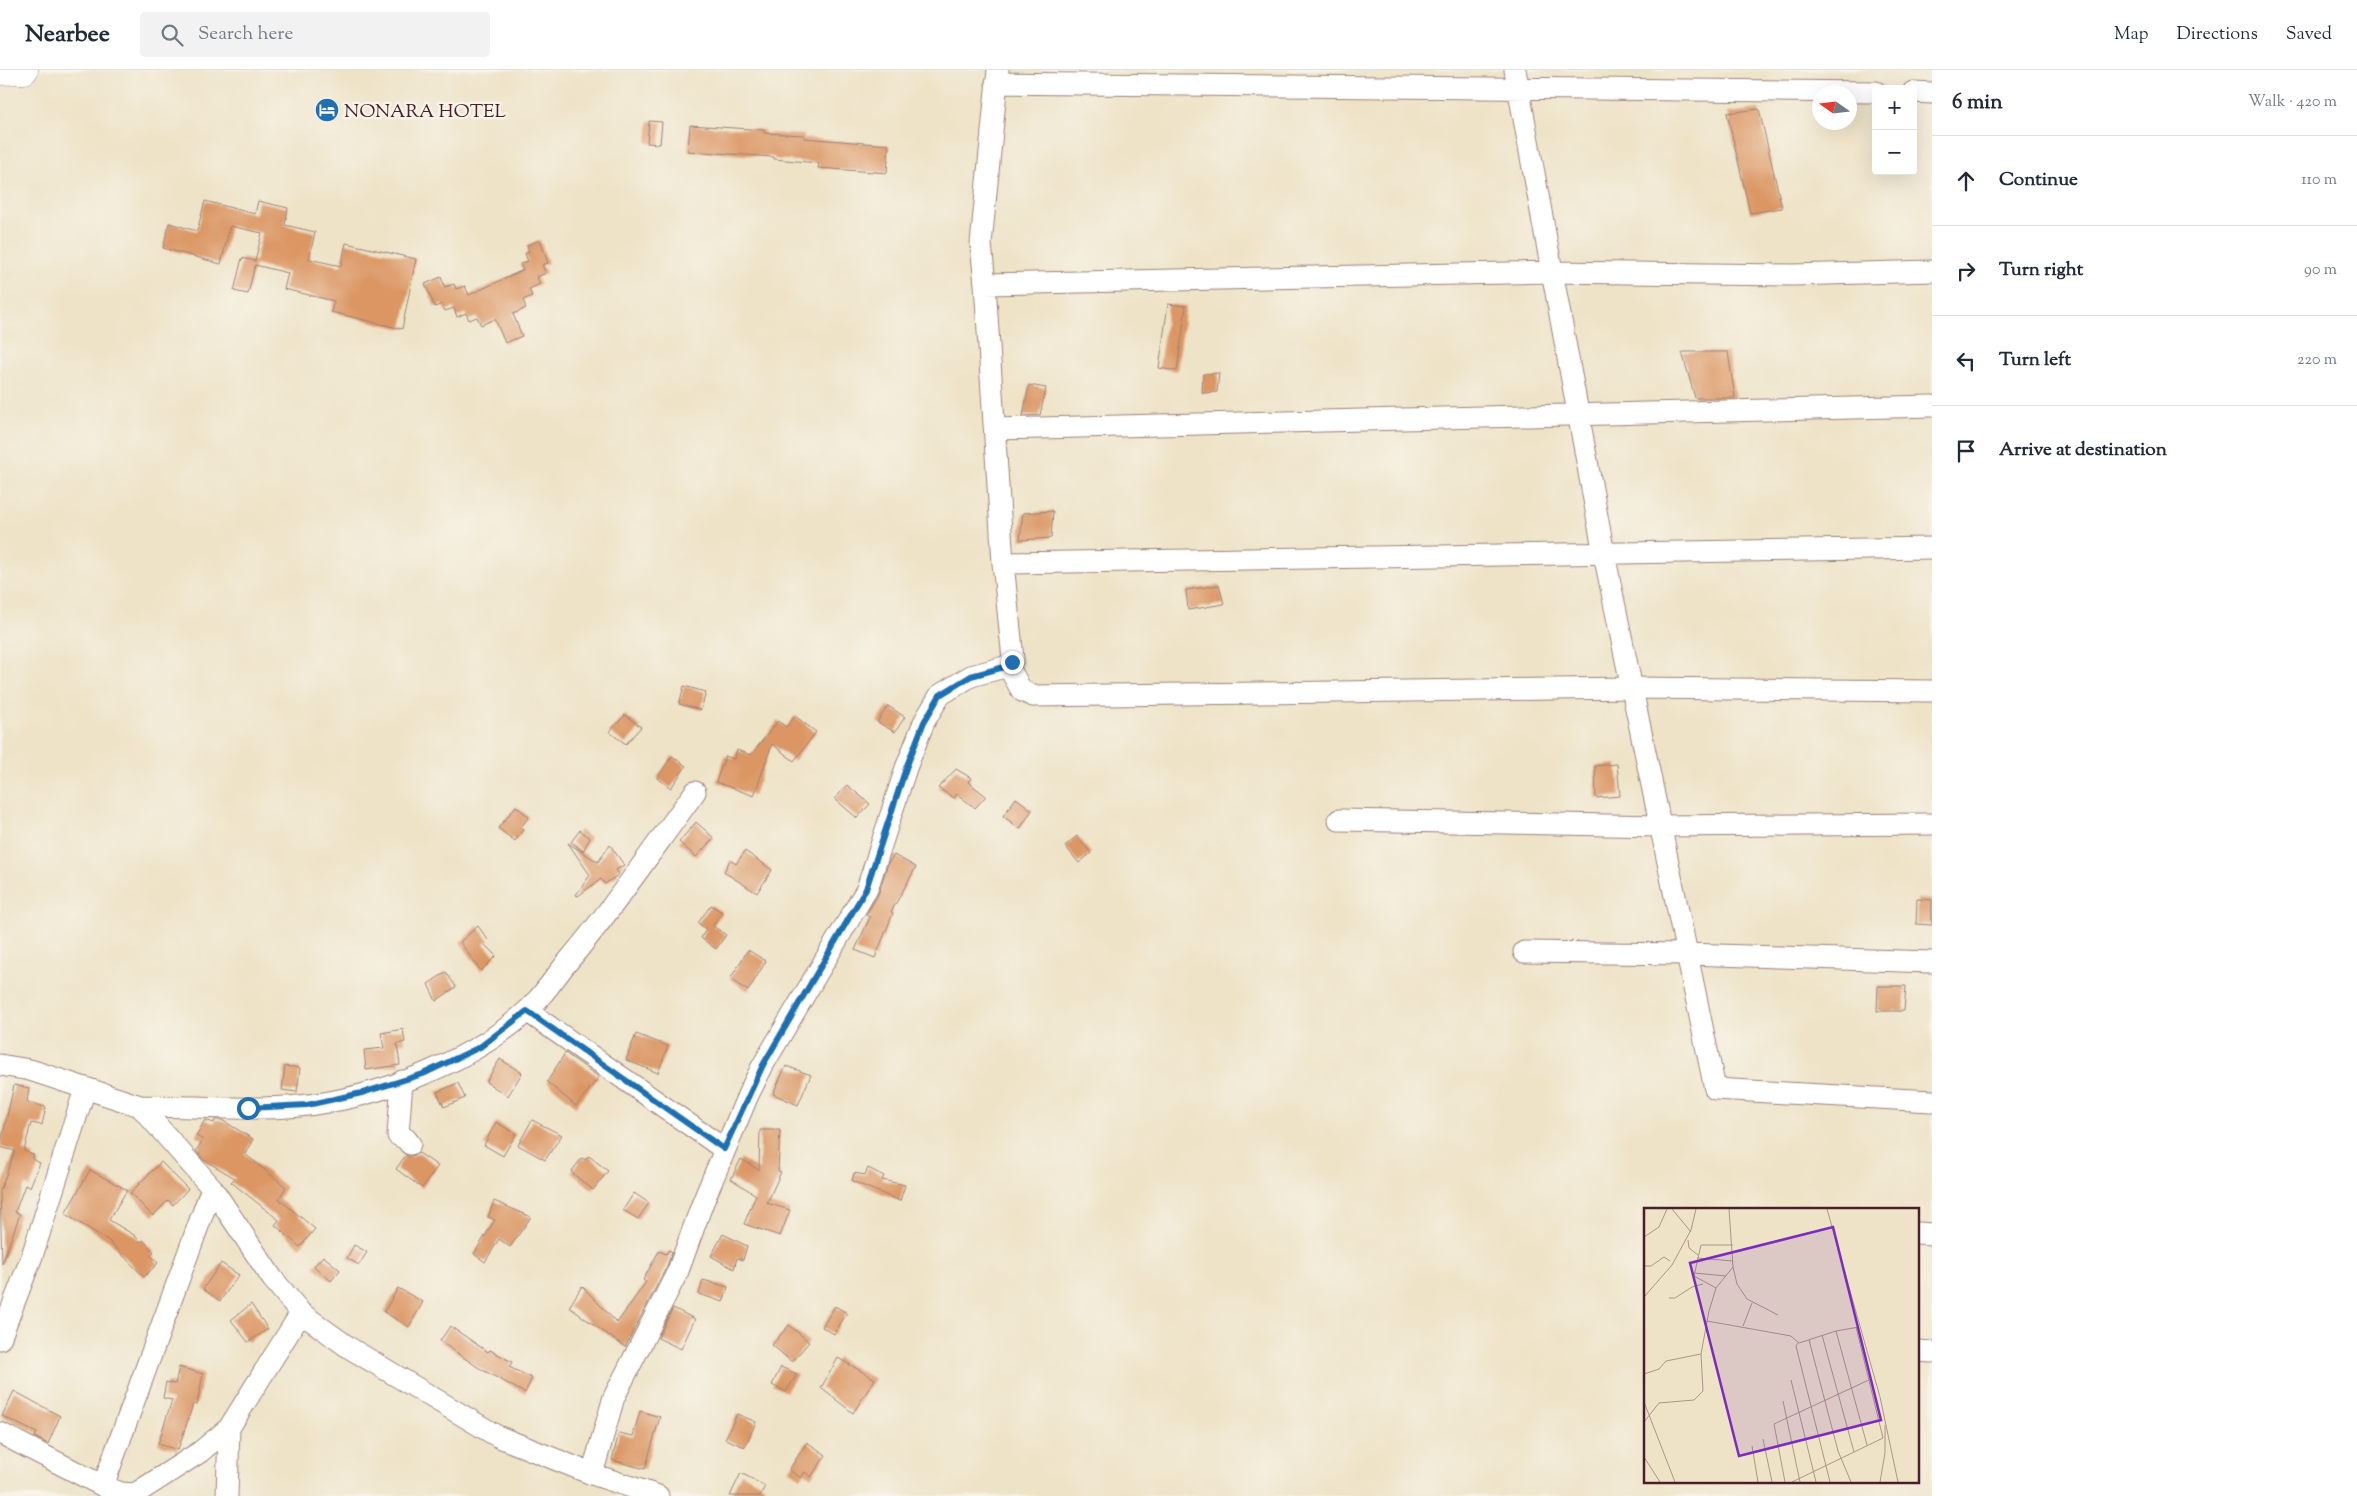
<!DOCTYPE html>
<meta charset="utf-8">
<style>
body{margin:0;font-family:"Sorts Mill Goudy",serif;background:#f2f2f3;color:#1f2937}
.controls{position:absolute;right:15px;top:15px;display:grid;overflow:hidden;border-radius:5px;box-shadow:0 5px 20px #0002}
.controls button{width:45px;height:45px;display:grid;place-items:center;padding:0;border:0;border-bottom:1px solid #e0e1e3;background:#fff;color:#1f2937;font:25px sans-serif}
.compass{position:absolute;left:1812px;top:15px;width:45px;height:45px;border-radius:50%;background:#fff;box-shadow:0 5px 20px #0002;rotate:284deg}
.stop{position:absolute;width:15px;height:15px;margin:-11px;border:4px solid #1f6fb2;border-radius:50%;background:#fff}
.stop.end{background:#1f6fb2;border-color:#fff;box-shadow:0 1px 5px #0008}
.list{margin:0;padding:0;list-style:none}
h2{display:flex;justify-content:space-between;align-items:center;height:65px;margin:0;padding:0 20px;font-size:21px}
h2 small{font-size:16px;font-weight:400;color:#747a83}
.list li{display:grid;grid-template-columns:32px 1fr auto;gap:15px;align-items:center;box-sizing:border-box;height:90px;padding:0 20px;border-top:1px solid #e0e1e3}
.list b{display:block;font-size:19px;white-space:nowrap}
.list em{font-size:16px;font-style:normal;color:#747a83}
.icon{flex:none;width:28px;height:28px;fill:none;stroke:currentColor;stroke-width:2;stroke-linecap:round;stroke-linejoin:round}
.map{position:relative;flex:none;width:1932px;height:1426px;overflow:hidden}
header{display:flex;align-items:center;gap:30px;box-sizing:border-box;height:70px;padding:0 25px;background:#fff;border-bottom:1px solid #e0e1e3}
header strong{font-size:24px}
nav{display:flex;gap:28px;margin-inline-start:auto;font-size:18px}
.search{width:350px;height:45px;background:#f2f2f3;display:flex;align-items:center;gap:12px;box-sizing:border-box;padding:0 18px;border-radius:5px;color:#747a83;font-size:19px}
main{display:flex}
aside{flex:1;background:#fff}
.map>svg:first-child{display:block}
</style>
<header>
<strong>Nearbee</strong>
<div class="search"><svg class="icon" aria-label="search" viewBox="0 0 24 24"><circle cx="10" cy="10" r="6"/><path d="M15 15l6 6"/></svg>Search here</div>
<nav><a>Map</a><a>Directions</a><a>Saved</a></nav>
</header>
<main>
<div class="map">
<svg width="1932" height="1426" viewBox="0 0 1932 1426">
<rect width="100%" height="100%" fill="#f7f3e8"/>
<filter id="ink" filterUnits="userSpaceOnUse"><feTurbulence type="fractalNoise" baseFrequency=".02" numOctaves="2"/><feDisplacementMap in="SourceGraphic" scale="10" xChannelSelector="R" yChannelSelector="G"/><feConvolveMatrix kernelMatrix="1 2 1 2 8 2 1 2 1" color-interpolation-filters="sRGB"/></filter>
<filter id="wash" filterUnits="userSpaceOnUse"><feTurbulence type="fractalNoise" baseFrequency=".0096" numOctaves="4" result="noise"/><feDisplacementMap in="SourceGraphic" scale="20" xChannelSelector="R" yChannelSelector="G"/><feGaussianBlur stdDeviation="1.12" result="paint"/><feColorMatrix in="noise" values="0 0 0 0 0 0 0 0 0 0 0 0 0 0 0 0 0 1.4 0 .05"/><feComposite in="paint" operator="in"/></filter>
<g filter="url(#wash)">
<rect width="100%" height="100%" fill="#eee3c7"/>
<g id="blocks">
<path fill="#db9663" d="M 1759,39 L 1782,138 L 1750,143 L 1727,43 Z
M 649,51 L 662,52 L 660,74 L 647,73 Z
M 690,55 L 764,60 L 764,63 L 804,65 L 804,68 L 889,75 L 887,103 L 818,98 L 819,93 L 774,89 L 774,87 L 688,81 Z
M 205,131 L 255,144 L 258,131 L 288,138 L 285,155 L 315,162 L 309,189 L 341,196 L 346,173 L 416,189 L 402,259 L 331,242 L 334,231 L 284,219 L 288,203 L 255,195 L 248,224 L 234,221 L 242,188 L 255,191 L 262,163 L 230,156 L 221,194 L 163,178 L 169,153 L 197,161 Z
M 540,170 L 548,193 L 542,195 L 546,203 L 537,207 L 540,214 L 529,219 L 532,226 L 523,230 L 526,238 L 513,244 L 522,266 L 505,273 L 495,249 L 481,255 L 477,247 L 469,250 L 466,243 L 457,247 L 454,238 L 445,241 L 442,234 L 435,237 L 425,214 L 441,207 L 445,217 L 454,214 L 456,219 L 465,216 L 469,225 L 523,200 L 520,194 L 528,191 L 525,184 L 529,182 L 527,175 Z
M 1168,234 L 1186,236 L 1177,301 L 1159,298 Z
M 1682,282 L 1728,282 L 1735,328 L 1695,328 Z
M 1219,303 L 1217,322 L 1202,323 L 1203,304 Z
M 1029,315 L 1046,318 L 1040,345 L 1023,346 Z
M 1053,441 L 1051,468 L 1020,470 L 1023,443 Z
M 1219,515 L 1224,534 L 1188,540 L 1186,520 Z
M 684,616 L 706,622 L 701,640 L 679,634 Z
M 888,636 L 905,647 L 895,662 L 877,652 Z
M 625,645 L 641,657 L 626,674 L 609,662 Z
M 795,646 L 816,662 L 794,691 L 772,674 L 754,726 L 716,712 L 725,686 L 734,689 L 737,680 L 751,685 L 778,651 L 786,657 Z
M 672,686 L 686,696 L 671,718 L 657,708 Z
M 1617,694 L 1620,726 L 1596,728 L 1595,696 Z
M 956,699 L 971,708 L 968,712 L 986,726 L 975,738 L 957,724 L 954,728 L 938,718 Z
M 847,715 L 870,734 L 857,748 L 835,729 Z
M 1016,728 L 1032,740 L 1020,759 L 1003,746 Z
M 516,736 L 529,747 L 520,758 L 523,760 L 515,771 L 498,758 Z
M 696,752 L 714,768 L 696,787 L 679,772 Z
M 580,760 L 590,768 L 583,781 L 571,772 Z
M 1077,766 L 1091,783 L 1079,793 L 1065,776 Z
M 568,773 L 598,792 L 610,775 L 624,795 L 616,800 L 619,804 L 605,814 L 601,809 L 578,826 L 576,825 L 590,805 Z
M 745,781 L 772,800 L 757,823 L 724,802 L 730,790 L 736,794 Z
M 894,785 L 916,797 L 891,842 L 893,843 L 875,888 L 855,880 L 870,847 L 866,845 L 878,825 L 888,793 Z
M 1917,829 L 1932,830 L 1932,855 L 1916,854 Z
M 711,835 L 722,842 L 713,856 L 726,865 L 716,879 L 701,868 L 706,859 L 698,853 Z
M 478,856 L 488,870 L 484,874 L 496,886 L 481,901 L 460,872 Z
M 748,880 L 766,891 L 748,921 L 730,909 Z
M 446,902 L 456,917 L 436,931 L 428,914 Z
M 1878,916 L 1906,916 L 1904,941 L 1877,941 Z
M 403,959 L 405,972 L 397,974 L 400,995 L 366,1000 L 364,980 L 384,978 L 381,963 Z
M 636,964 L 668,976 L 658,1003 L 626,990 Z
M 565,983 L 599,1007 L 576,1036 L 547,1012 Z
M 500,989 L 522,1003 L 508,1026 L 486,1012 Z
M 285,996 L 300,998 L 297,1022 L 282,1020 Z
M 786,996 L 811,1005 L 798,1035 L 773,1024 Z
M 458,1013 L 465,1028 L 444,1037 L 437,1022 Z
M 14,1015 L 29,1018 L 27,1032 L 46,1037 L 42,1055 L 31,1053 L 24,1081 L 34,1085 L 32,1089 L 40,1093 L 30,1117 L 25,1115 L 15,1142 L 20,1144 L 2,1194 L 0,1121 L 15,1081 L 0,1077 Z
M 205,1050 L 214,1053 L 215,1050 L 222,1050 L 253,1069 L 245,1084 L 286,1117 L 279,1129 L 315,1159 L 300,1177 L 275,1155 L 279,1150 L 231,1112 L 235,1108 L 204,1090 L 196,1081 L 203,1070 L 196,1066 Z
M 532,1050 L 562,1065 L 545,1090 L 518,1075 Z
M 496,1052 L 516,1064 L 503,1086 L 484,1075 Z
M 760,1060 L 780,1060 L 778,1101 L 781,1102 L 767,1133 L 790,1140 L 780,1166 L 744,1154 L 756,1125 L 731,1109 L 741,1089 L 759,1100 Z
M 419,1083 L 438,1096 L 422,1118 L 396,1099 L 405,1086 L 412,1086 Z
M 589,1086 L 608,1101 L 593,1120 L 571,1102 L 582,1088 L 585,1090 Z
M 161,1092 L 188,1119 L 173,1135 L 168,1130 L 153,1146 L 130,1123 Z
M 868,1098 L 884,1106 L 882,1110 L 905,1115 L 900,1131 L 852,1111 L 854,1103 L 865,1105 Z
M 90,1100 L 127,1120 L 109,1150 L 134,1165 L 141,1172 L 143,1170 L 154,1182 L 151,1185 L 158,1193 L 144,1207 L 109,1171 L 65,1144 Z
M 634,1123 L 649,1133 L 638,1149 L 623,1140 Z
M 494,1131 L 531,1147 L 510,1177 L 499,1169 L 485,1192 L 474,1184 L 495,1150 L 488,1147 Z
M 723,1164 L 747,1176 L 743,1190 L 737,1188 L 734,1199 L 711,1186 Z
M 354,1175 L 367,1182 L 359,1195 L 347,1188 Z
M 669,1180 L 672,1182 L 667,1196 L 625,1277 L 569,1237 L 582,1216 L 617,1253 L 646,1212 L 643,1210 L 659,1181 L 666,1184 Z
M 323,1186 L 340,1200 L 331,1211 L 314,1196 Z
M 221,1193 L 239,1205 L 220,1231 L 203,1219 Z
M 703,1210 L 728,1217 L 723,1232 L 699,1224 Z
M 398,1218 L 423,1232 L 409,1257 L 384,1242 Z
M 251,1234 L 268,1259 L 248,1272 L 231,1250 Z
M 835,1236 L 847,1243 L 834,1264 L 822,1257 Z
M 673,1238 L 695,1249 L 681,1279 L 658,1268 Z
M 789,1255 L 809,1272 L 792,1292 L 772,1275 Z
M 450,1256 L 488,1282 L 490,1280 L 512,1292 L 509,1297 L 532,1308 L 525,1323 L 479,1298 L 440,1271 Z
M 838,1288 L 875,1309 L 853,1343 L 821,1318 Z
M 179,1297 L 203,1304 L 197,1335 L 193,1334 L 178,1380 L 158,1374 L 172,1330 L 163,1328 L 166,1312 L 175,1314 Z
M 781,1297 L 797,1304 L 786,1322 L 772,1315 Z
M 14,1321 L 60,1346 L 48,1374 L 35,1367 L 37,1363 L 2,1346 Z
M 640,1341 L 660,1347 L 645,1399 L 612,1390 L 619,1363 L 633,1366 Z
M 737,1344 L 756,1352 L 745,1377 L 725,1369 Z
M 807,1372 L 826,1385 L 811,1407 L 805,1402 L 801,1408 L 789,1400 Z
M 741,1403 L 765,1416 L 760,1426 L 730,1426 Z"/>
</g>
</g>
<g filter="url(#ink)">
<use href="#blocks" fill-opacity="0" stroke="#9c8179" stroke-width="1"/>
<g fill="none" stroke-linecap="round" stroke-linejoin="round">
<g stroke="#9c8179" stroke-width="23">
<path id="street" d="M 998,0 L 981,174 L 985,214 L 1552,202 L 1793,205 L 1932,201
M 1515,0 L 1604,484 L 1715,1019 L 1932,1031
M 996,13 L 1876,22
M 1913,22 L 1932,23
M 995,359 L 1932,336
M 1003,493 L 1932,478
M 1008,596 L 1022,621 L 1033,626 L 1632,618 L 1932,621
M 1339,750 L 1660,756 L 1932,754
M 1524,882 L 1687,884 L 1932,892
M 527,941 L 724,1079
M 0,995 L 30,1000 L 140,1036 L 212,1118 L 272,1208 L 301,1243 L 348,1277 L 497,1366 L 592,1404 L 658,1426
M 402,1011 L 398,1065 L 406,1069 L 410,1074
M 140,1036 C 193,1036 247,1041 299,1036 C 374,1029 471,993 527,941 C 541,928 553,910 565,895 C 612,840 652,780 695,722
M 1918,1163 L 1932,1164
M 0,1269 L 32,1186 L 85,1019
M 1918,1281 L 1932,1282
M 0,1363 L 103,1416 L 121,1423 L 135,1424 L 200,1382 L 229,1358 L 301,1243
M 592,1404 L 614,1327 L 678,1201 L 703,1132 L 748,1025 L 763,995 L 867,819 L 906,698 L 924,652 L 940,625 L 971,606 L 1008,596 L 1013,589 L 1003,493 L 985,214
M 103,1416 L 212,1118
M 227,1426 L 229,1358"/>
</g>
<g stroke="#9c8179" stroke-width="29">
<path id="primary" d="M 0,1 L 24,0"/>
</g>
<use href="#street" stroke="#fff" stroke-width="21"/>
<use href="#primary" stroke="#fff" stroke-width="28"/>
</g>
</g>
<g fill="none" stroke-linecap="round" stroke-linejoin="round" filter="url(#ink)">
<path stroke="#1f6fb2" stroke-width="6" d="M 248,1038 L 307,1035 L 362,1023 L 423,1004 L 480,977 L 527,941 L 724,1079 L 763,995 L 866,819 L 906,698 L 924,652 L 940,625 L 971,606 L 1008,596 L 1012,592"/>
</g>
<defs>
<g id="hotel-disc" transform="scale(1.25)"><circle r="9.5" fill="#1f6fb2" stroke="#f7f3e8"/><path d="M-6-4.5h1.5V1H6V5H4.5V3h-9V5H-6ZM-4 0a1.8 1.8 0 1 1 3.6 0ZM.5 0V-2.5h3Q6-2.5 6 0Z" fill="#fff"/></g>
</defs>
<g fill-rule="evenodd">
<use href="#hotel-disc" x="327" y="40"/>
</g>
<g text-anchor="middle" stroke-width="5" stroke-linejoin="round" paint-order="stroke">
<g font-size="19" fill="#4a1f2b" stroke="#f7f3e8" text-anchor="start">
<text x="344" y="47">NONARA HOTEL</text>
</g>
</g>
<g transform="translate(1644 1138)">
<rect width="275" height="275" fill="#eee3c7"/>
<path fill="none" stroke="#ac9589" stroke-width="1" d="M 28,1 L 47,24M 183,1 L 236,189 L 254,274M 0,29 L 15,19 L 23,1M 44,32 L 45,40 L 54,47M 53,50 L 89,53M 0,58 L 7,58 L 20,49 L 26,53M 89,59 L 93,76 L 103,91 L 134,107M 50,65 L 82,68M 72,80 L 50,68 L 57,37 L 89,37M 0,89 L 28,57 L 47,22 L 52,1M 25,90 L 31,90 L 48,79 L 59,76M 63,113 L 147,128 L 155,135 L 192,123M 99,118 L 108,95M 215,119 L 192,123 L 223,237M 178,127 L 210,244M 165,132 L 194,243 L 207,274M 154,135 L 152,138 L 186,274M 0,166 L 15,161 L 22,153 L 57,146M 147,172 L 172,274M 139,193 L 156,274M 0,194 L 31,274M 0,214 L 15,195 L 50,192 L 59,183 L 57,146 L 65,103 L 72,80 L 89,59 L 85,1M 119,231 L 128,274M 108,238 L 114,274M 0,249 L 16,274M 141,274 L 130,216 L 227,171M 148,274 L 239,230 L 212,119M 236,274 L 241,245 L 241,217"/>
<path fill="#7b2cbf" fill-opacity="0.15" stroke="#7b2cbf" stroke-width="2.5" d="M 189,19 L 237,212 L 95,248 L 46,55 Z"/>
<rect width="275" height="275" fill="none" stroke="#4a1f2b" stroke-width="2.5"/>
</g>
</svg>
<div class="controls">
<button>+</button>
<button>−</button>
</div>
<svg class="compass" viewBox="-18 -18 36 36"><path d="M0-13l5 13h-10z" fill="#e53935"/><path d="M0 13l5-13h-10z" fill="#747a83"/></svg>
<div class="stop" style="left:248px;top:1038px"></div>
<div class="stop end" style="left:1012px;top:592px"></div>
</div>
<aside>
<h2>6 min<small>Walk · 420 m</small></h2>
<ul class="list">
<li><svg class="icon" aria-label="ahead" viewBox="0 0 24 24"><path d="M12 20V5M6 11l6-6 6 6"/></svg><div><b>Continue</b></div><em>110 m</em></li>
<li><svg class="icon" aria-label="right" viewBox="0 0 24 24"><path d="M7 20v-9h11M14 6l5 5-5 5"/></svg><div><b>Turn right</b></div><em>90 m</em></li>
<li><svg class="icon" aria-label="left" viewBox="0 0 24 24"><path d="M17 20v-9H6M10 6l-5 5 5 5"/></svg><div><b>Turn left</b></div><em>220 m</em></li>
<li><svg class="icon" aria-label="arrive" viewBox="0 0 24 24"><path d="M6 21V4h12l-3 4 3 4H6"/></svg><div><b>Arrive at destination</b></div></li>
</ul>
</aside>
</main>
